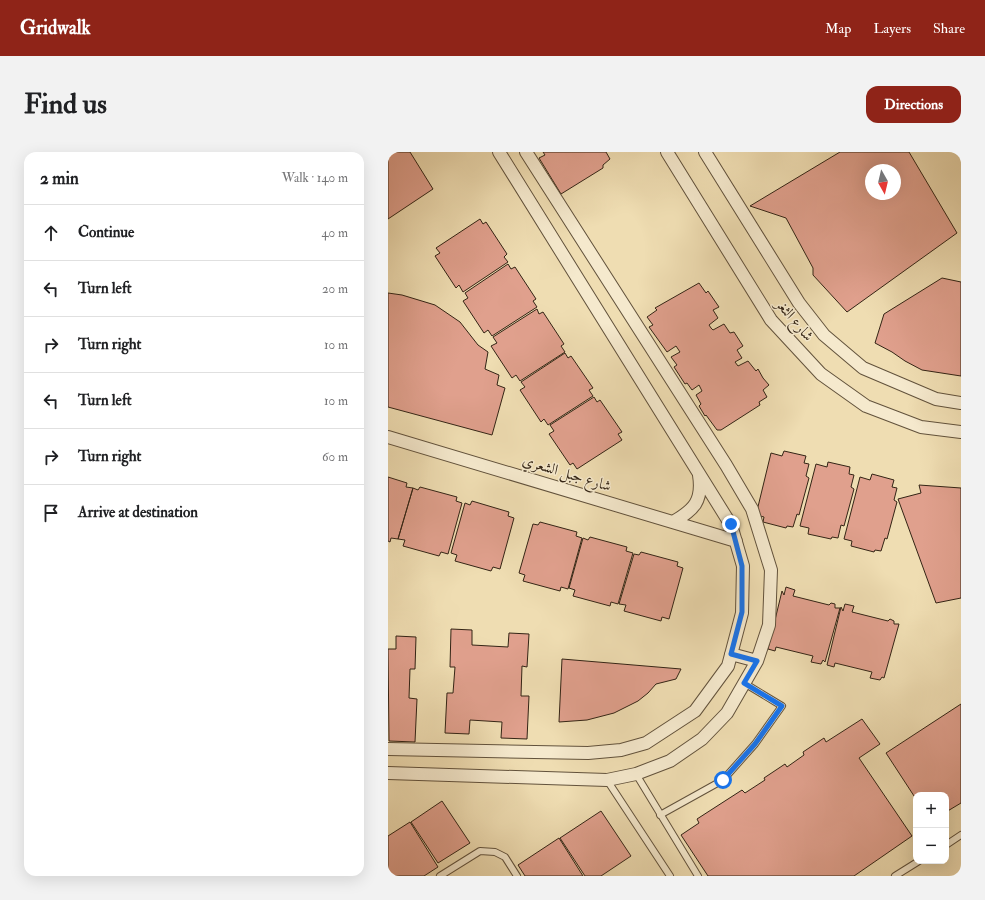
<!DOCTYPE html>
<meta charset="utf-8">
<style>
body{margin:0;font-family:"IM FELL Double Pica",Amiri,serif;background:#f2f2f2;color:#202124}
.controls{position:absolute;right:12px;bottom:12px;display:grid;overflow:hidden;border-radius:8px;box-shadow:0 4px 16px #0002}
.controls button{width:36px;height:36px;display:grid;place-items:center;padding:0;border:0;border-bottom:1px solid #e0e0e0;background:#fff;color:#202124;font:20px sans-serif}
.compass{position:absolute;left:477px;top:12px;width:36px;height:36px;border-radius:50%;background:#fff;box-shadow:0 4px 16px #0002;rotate:172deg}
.stop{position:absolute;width:12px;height:12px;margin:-9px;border:3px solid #1a73e8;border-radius:50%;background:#fff}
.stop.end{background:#1a73e8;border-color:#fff;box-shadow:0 1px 4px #0008}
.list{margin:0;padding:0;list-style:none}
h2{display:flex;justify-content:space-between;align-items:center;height:52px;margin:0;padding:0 16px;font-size:17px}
h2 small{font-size:13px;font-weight:400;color:#757577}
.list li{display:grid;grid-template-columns:26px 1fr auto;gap:12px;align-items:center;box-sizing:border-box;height:56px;padding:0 16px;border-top:1px solid #e0e0e0}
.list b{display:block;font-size:15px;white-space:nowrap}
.list em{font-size:13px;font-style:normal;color:#757577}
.icon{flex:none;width:22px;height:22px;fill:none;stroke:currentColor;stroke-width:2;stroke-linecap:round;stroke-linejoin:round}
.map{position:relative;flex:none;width:573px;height:724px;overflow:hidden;border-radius:12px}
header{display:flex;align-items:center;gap:24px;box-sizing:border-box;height:56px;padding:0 20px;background:#8f2418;color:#fff}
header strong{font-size:19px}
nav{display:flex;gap:22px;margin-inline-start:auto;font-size:14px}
.intro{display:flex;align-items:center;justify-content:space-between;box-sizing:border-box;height:96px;padding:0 24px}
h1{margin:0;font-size:28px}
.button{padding:10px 18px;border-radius:12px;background:#8f2418;color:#fff;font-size:14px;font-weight:700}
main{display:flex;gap:24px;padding:0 24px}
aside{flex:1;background:#fff;border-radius:12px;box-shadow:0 4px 16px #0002}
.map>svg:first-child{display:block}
</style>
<header>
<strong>Gridwalk</strong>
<nav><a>Map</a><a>Layers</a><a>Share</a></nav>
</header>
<div class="intro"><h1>Find us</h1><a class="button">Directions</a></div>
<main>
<aside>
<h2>2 min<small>Walk · 140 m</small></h2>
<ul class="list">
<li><svg class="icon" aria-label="ahead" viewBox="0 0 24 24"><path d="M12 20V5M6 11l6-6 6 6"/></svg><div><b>Continue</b></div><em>40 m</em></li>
<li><svg class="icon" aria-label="left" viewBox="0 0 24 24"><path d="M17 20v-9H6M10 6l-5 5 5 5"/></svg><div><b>Turn left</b></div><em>20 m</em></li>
<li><svg class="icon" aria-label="right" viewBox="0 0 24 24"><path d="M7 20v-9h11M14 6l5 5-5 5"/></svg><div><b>Turn right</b></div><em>10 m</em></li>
<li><svg class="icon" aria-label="left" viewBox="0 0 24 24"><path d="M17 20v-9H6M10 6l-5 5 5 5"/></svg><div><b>Turn left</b></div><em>10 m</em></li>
<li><svg class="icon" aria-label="right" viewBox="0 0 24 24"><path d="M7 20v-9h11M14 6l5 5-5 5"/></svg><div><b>Turn right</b></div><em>60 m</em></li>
<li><svg class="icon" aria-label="arrive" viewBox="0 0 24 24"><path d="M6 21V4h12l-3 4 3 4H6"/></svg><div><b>Arrive at destination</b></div></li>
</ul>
</aside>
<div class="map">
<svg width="573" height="724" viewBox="0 0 573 724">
<rect width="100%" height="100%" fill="#efddb2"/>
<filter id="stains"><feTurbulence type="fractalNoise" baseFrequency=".005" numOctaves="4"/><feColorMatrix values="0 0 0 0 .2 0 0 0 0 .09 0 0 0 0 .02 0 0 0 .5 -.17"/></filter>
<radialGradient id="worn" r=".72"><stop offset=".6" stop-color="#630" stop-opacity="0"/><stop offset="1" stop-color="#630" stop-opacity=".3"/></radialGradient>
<path fill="#e0a08d" stroke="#332415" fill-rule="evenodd" d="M 0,0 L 22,0 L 45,37 L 0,67 Z
M 155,0 L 218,0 L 222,7 L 215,13 L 215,16 L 173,42 L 151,6 L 157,3 Z
M 452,0 L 521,0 L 569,81 L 459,160 L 425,123 L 425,116 L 398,66 L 362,54 ZM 483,18 L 507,18 L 507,42 L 483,42 Z
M 92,67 L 95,72 L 98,70 L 119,102 L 116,105 L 120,110 L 75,140 L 71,133 L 68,136 L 47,104 L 52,101 L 48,96 Z
M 120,112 L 123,117 L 127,115 L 148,147 L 145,149 L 149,155 L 104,184 L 100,178 L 96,181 L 75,149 L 80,146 L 77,141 Z
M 554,126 L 573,130 L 573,224 L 534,218 L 517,209 L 504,200 L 487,191 L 496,162 Z
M 311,131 L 318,141 L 320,139 L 331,155 L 325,158 L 330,166 L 321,173 L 323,176 L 325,178 L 336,172 L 342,181 L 346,180 L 355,194 L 349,198 L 354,206 L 347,210 L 350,214 L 360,209 L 368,219 L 370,217 L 375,226 L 381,233 L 375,238 L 379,245 L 371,250 L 372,253 L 333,278 L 329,278 L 318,263 L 317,264 L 311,254 L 313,252 L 308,243 L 314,239 L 311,233 L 304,238 L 299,231 L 297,232 L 286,215 L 289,213 L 283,205 L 292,200 L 288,194 L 279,200 L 261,175 L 265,173 L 259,165 L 269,158 L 267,156 Z
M 0,141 L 14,143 L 47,153 L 72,170 L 90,193 L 100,200 L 97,217 L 111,223 L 109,233 L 117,236 L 104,283 L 0,255 Z
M 149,157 L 151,162 L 155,160 L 176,192 L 173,194 L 177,200 L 132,229 L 128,223 L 124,226 L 103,194 L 109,191 L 105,185 Z
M 177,201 L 180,206 L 183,204 L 205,236 L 201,238 L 205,244 L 160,273 L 156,267 L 153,270 L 132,238 L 137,235 L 133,230 Z
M 206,245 L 209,250 L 212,248 L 234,280 L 230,282 L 234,288 L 189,317 L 185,311 L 182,313 L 161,282 L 166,279 L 162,273 Z
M 396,299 L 418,304 L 416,311 L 421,312 L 418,324 L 421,326 L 411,363 L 409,362 L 405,375 L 399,374 L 398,376 L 375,370 L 376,365 L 368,363 L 383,301 L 394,304 Z
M 440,310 L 462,315 L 461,322 L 466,323 L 463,335 L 466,337 L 456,374 L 453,373 L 450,386 L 444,385 L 443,387 L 420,382 L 421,376 L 412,374 L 428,312 L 439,315 Z
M 484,322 L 506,328 L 504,335 L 509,336 L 506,348 L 509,350 L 499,387 L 497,386 L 493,399 L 487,398 L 486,400 L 463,394 L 464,389 L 456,387 L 472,325 L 482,328 Z
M 0,325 L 19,331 L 18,335 L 25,336 L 10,387 L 3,386 L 2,390 L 0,389 Z
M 531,333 L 573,336 L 573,446 L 548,451 L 510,347 L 533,341 Z
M 32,335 L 69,345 L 68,349 L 74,351 L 60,402 L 53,400 L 51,404 L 15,394 L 17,388 L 10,387 L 25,336 L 30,338 Z
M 84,349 L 121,360 L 120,364 L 126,366 L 112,417 L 105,415 L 103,419 L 67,409 L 69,403 L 63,401 L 77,351 L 82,353 Z
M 152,370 L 189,380 L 188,384 L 194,386 L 180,437 L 173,435 L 172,439 L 135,429 L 137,423 L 131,421 L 145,372 L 150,373 Z
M 202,385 L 239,395 L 238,399 L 245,401 L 230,452 L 223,450 L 222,454 L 185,444 L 187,438 L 181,436 L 195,386 L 200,388 Z
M 253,400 L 290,410 L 289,414 L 295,416 L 281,467 L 274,465 L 273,469 L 236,459 L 238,453 L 231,452 L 246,402 L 251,403 Z
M 398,435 L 407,438 L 405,444 L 441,453 L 443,451 L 447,452 L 447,456 L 452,456 L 437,510 L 435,508 L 433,512 L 423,510 L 425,504 L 388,495 L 387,499 L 380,497 L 394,439 L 396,443 Z
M 457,452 L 466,454 L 464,460 L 500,469 L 502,467 L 506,469 L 506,472 L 511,472 L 496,526 L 494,525 L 492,528 L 482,526 L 484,520 L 447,511 L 446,515 L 439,513 L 453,455 L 455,459 Z
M 63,477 L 84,478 L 84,493 L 120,495 L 121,481 L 141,482 L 139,515 L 134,514 L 133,544 L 141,544 L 139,587 L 113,586 L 114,570 L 82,568 L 81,582 L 57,581 L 59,541 L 65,541 L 67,515 L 62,515 Z
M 8,484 L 28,485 L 27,517 L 22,517 L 21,546 L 29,547 L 27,590 L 1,589 L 0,497 L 8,497 Z
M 174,507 L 293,517 L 288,527 L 268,532 L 260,541 L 250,549 L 226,561 L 199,568 L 171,570 Z
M 573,552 L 573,651 L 558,660 L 558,643 L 528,643 L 528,647 L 498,601 Z
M 474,567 L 492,592 L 471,606 L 524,684 L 466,724 L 320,724 L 293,683 L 311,671 L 309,667 L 354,638 L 357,641 L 377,628 L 376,626 L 397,612 L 399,615 L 416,603 L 415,600 L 436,586 L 438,590 Z
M 54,649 L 82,691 L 50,711 L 23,670 Z
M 213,659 L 243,704 L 213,724 L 197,724 L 172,686 Z
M 22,670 L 50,715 L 36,724 L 0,724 L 0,684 Z
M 171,686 L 195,724 L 137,724 L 130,713 Z"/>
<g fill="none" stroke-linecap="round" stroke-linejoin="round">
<g stroke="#62523c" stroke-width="8">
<path id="service" d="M 248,622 L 310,724
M 219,628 L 282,724
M 272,663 L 335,628 L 367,592 L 394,554 L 356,531
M 558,693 L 573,683
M 52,724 L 92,699 L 107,700 L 117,705 L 129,724
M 507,724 L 531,709"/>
</g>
<g stroke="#62523c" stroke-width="14">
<path id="minor" d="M 279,0 L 383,168 L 433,222 L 478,254 L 533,275 L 573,280
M 317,0 L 411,151 L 436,183 L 475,216 L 548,247 L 573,251
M 0,285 L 348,389
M 285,370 C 306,358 315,349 311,323
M 343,502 L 369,509
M 0,597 L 200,601 L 233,598 L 258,591 L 307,559 L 340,514 L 354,461 L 355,414 L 343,373 L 111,0
M 0,621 L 219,628 L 248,622 L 282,609 L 314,587 L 339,561 L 369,509 L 381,473 L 383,418 L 364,357 L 338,313 L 138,0"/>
</g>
<use href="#service" stroke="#f5e9cd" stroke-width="6"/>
<use href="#minor" stroke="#f5e9cd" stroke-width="12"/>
</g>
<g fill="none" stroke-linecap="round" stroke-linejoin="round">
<path stroke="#1a73e8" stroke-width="5" d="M 335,628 L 367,592 L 394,554 L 356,531 L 369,509 L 343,502 L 354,460 L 354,414 L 343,372"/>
</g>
<g text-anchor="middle" stroke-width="3" stroke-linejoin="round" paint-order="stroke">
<g font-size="15" fill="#332415" stroke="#f5e9cd">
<text transform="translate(407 168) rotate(50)" y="5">شارع الثغر</text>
<text transform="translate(179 321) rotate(17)" y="5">شارع جبل الشعري</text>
</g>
</g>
<rect width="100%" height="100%" filter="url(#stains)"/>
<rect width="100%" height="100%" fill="url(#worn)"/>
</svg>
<div class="controls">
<button>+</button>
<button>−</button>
</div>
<svg class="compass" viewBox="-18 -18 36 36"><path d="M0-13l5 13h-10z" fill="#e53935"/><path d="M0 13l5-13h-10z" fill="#757577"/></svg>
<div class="stop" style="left:335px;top:628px"></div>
<div class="stop end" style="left:343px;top:372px"></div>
</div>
</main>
